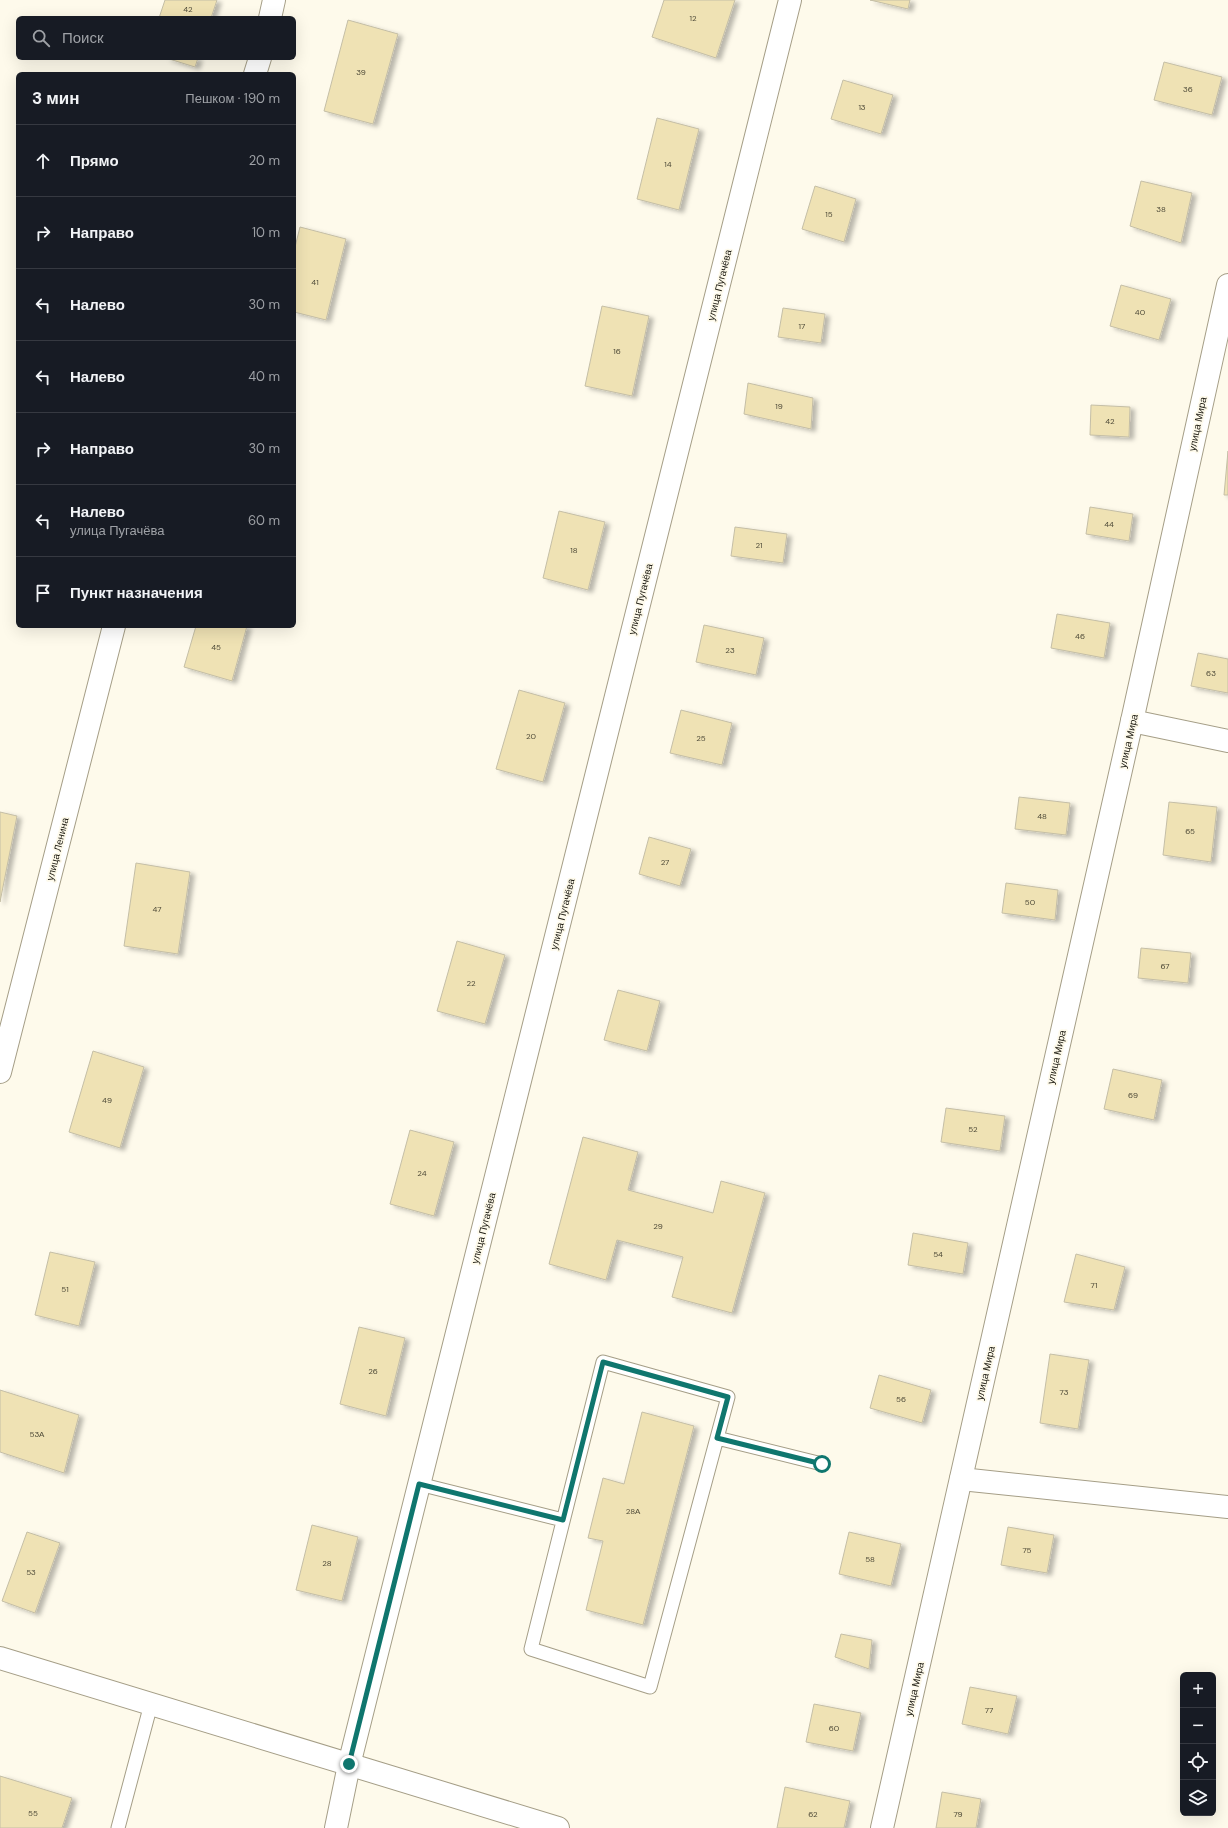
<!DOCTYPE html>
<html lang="ru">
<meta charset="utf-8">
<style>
body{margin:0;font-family:"DM Sans",sans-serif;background:#242831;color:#f1f3f6}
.controls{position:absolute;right:12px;bottom:12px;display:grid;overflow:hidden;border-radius:6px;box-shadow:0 4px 16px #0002}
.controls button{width:36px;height:36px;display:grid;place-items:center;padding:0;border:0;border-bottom:1px solid #363941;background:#171b24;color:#f1f3f6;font:20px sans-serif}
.stop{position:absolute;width:12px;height:12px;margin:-9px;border:3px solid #0f766e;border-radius:50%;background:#fff}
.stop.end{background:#0f766e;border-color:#fff;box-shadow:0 1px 4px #0008}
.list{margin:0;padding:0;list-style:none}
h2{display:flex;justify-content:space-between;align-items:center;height:52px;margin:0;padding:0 16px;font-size:17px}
h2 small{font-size:13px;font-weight:400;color:#9ea1a6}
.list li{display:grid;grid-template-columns:26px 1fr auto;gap:12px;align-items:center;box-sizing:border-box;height:72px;padding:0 16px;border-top:1px solid #363941}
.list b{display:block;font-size:15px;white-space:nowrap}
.list p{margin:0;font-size:13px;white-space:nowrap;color:#9ea1a6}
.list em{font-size:13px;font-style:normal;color:#9ea1a6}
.icon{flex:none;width:22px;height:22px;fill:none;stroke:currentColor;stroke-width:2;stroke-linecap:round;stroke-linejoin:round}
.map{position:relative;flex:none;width:1228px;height:1828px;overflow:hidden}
.search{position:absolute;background:#171b24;box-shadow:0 4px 16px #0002;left:16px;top:16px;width:280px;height:44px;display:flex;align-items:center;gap:10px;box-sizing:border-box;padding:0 14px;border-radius:6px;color:#9ea1a6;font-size:15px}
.panel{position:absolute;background:#171b24;box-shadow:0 4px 16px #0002;left:16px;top:72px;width:280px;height:556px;border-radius:6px}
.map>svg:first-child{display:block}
</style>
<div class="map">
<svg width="1228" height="1828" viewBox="0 0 1228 1828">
<defs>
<filter id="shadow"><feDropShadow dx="4.5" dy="2.5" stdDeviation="2" flood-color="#0004"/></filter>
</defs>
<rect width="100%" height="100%" fill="#fefaeb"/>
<path fill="#efe2b4" stroke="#c4bea6" filter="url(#shadow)" d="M 165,0 L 217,0 L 211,18 L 159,18 Z
M 664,0 L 735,0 L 716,58 L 652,37 Z
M 870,0 L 910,0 L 908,9 Z
M 348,20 L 398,34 L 373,124 L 324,111 Z
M 166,58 L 198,58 L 195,67 Z
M 1164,62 L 1222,77 L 1212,115 L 1154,100 Z
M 843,80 L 893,95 L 881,134 L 831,119 Z
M 657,118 L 699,129 L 679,210 L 637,199 Z
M 1141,181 L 1192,193 L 1181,243 L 1130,226 Z
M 815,186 L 856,199 L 844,242 L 802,229 Z
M 300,227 L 346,239 L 326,320 L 294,312 L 294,251 Z
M 1121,285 L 1171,299 L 1159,340 L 1110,326 Z
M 602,306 L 649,316 L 632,396 L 585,386 Z
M 783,308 L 825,314 L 821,343 L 778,337 Z
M 748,383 L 813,398 L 811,429 L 744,414 Z
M 1091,405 L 1130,407 L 1129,437 L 1090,435 Z
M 1228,451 L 1228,495 L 1224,495 Z
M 1090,507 L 1133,514 L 1129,541 L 1086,534 Z
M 559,511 L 605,522 L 588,590 L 543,578 Z
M 735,527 L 787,534 L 783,563 L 731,556 Z
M 1057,614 L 1110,623 L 1104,658 L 1051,648 Z
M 704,625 L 764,638 L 756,675 L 696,662 Z
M 196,626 L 247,626 L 232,681 L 184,667 Z
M 1198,653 L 1228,659 L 1228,693 L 1191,686 Z
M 519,690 L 565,703 L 543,782 L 496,769 Z
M 681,710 L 732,723 L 722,765 L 670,753 Z
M 1019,797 L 1070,803 L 1066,835 L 1015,829 Z
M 1169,802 L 1217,807 L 1211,862 L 1163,855 Z
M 0,812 L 17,816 L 0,902 Z
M 649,837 L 691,849 L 680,886 L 639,874 Z
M 136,863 L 190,872 L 178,954 L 124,946 Z
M 1006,883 L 1058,890 L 1055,920 L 1002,913 Z
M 457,941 L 505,955 L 485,1024 L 437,1011 Z
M 1141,948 L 1191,953 L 1188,983 L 1138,978 Z
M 618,990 L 660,1001 L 647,1051 L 604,1040 Z
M 93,1051 L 144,1067 L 120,1148 L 69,1132 Z
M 1113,1069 L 1162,1080 L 1154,1120 L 1104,1109 Z
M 946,1108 L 1005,1116 L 1000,1151 L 941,1142 Z
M 410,1130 L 454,1142 L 434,1216 L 390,1204 Z
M 583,1137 L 638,1152 L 628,1190 L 713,1213 L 721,1181 L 765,1193 L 732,1313 L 672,1297 L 683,1257 L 617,1240 L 606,1280 L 549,1264 Z
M 913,1233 L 968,1243 L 963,1274 L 908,1265 Z
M 50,1252 L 95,1262 L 79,1326 L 35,1315 Z
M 1076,1254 L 1125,1267 L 1114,1310 L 1064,1302 Z
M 359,1327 L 405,1338 L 386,1416 L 340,1404 Z
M 1050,1354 L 1089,1360 L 1078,1429 L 1040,1423 Z
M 879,1375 L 931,1390 L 922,1423 L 870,1408 Z
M 0,1390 L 79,1415 L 64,1473 L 0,1452 Z
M 642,1412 L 694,1426 L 643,1625 L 586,1610 L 603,1541 L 588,1538 L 603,1478 L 624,1484 Z
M 312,1525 L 358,1537 L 342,1601 L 296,1590 Z
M 1008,1527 L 1054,1535 L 1047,1573 L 1001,1565 Z
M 27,1532 L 60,1543 L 35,1613 L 2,1601 Z
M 849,1532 L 901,1544 L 891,1586 L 839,1574 Z
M 841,1634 L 872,1640 L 869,1669 L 835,1657 Z
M 970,1687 L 1017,1696 L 1008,1734 L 962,1724 Z
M 814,1704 L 861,1713 L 853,1751 L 806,1742 Z
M 0,1776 L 72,1798 L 62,1828 L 0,1828 Z
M 785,1787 L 850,1801 L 844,1828 L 777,1828 Z
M 942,1792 L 981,1799 L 976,1828 L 936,1828 Z"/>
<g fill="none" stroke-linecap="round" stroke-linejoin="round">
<g stroke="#a59e87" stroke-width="15">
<path id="lane" d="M 603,1362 L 728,1397 L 650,1687 L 531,1649 Z
M 717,1438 L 822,1464
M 419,1484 L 563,1520
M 118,1828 L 151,1704"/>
</g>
<g stroke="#a59e87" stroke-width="24">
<path id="street" d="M 270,18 L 274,0
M 255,74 L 260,58
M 1132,721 L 1228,741
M 0,1072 L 114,626
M 961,1479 L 1228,1507
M 349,1765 L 790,0"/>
</g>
<g stroke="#a59e87" stroke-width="24">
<path id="secondary" d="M 0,1658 L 558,1828
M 336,1828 L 349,1765
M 882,1828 L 1132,721 L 1228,285"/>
</g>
<use href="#lane" stroke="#fff" stroke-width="13"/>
<use href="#street" stroke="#fff" stroke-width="22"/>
<use href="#secondary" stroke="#fff" stroke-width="22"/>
</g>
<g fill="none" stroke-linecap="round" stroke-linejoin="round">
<path stroke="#0f766e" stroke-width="5" d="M 349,1764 L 419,1484 L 563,1520 L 603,1362 L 728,1397 L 717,1438 L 822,1464"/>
</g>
<g text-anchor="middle" stroke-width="3.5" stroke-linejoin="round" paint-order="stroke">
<g font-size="8" fill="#4e4a38">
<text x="188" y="12">42</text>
<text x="693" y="21">12</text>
<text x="361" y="75">39</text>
<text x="1188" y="92">36</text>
<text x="862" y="110">13</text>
<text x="668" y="167">14</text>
<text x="1161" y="212">38</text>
<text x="829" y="217">15</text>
<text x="315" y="285">41</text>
<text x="1140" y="315">40</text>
<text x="802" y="329">17</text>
<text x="617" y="354">16</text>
<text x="779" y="409">19</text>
<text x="1110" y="424">42</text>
<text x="1109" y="527">44</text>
<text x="759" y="548">21</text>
<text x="574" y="553">18</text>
<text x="1080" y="639">46</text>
<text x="216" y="650">45</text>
<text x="730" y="653">23</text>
<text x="1211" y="676">63</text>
<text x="531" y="739">20</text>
<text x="701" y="741">25</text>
<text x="1042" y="819">48</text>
<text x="1190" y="834">65</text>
<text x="665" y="865">27</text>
<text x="1030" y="905">50</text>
<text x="157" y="912">47</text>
<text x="1165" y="969">67</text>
<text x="471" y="986">22</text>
<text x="1133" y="1098">69</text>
<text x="107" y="1103">49</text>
<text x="973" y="1132">52</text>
<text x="422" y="1176">24</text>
<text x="658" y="1229">29</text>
<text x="938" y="1257">54</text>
<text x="1094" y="1288">71</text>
<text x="65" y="1292">51</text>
<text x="373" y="1374">26</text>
<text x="1064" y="1395">73</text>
<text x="901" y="1402">56</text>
<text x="37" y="1437">53А</text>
<text x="633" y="1514">28А</text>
<text x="1027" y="1553">75</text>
<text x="870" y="1562">58</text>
<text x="327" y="1566">28</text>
<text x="31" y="1575">53</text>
<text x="989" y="1713">77</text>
<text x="834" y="1731">60</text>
<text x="33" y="1816">55</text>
<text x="813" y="1817">62</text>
<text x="958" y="1817">79</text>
</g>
<g font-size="10" fill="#19170e" stroke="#fefaeb">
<text transform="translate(719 285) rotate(-76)" y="4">улица Пугачёва</text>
<text transform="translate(1197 424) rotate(-78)" y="4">улица Мира</text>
<text transform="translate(640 599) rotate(-76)" y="4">улица Пугачёва</text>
<text transform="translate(1128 741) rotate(-77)" y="4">улица Мира</text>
<text transform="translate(57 849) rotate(-76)" y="4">улица Ленина</text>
<text transform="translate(562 914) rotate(-76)" y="4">улица Пугачёва</text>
<text transform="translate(1056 1057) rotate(-77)" y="4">улица Мира</text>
<text transform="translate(483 1228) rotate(-76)" y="4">улица Пугачёва</text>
<text transform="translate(985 1373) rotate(-77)" y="4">улица Мира</text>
<text transform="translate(914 1689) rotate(-77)" y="4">улица Мира</text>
</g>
</g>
</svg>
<div class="controls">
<button>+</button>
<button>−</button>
<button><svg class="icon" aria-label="locate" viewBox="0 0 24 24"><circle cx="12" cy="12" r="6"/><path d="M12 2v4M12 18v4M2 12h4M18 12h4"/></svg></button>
<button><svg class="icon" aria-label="layers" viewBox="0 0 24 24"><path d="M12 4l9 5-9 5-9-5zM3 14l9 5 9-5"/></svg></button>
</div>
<div class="stop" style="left:822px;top:1464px"></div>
<div class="stop end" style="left:349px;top:1764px"></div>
<div class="search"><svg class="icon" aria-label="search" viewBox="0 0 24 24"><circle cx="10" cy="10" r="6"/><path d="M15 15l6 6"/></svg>Поиск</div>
<section class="panel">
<h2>3 мин<small>Пешком · 190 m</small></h2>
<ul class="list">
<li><svg class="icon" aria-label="ahead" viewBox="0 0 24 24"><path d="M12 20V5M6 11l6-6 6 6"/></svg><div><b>Прямо</b></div><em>20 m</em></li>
<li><svg class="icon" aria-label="right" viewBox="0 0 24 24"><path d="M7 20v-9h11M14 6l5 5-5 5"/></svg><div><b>Направо</b></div><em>10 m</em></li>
<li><svg class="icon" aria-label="left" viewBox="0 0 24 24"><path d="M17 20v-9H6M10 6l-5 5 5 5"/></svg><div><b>Налево</b></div><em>30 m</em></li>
<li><svg class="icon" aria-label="left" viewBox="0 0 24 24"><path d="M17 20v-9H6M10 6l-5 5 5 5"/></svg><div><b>Налево</b></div><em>40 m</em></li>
<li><svg class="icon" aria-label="right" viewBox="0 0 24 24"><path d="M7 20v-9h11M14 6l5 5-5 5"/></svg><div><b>Направо</b></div><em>30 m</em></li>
<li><svg class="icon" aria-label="left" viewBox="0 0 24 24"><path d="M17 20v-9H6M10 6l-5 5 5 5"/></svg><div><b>Налево</b><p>улица Пугачёва</p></div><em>60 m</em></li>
<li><svg class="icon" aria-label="arrive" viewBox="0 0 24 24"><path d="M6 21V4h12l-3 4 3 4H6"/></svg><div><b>Пункт назначения</b></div></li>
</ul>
</section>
</div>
